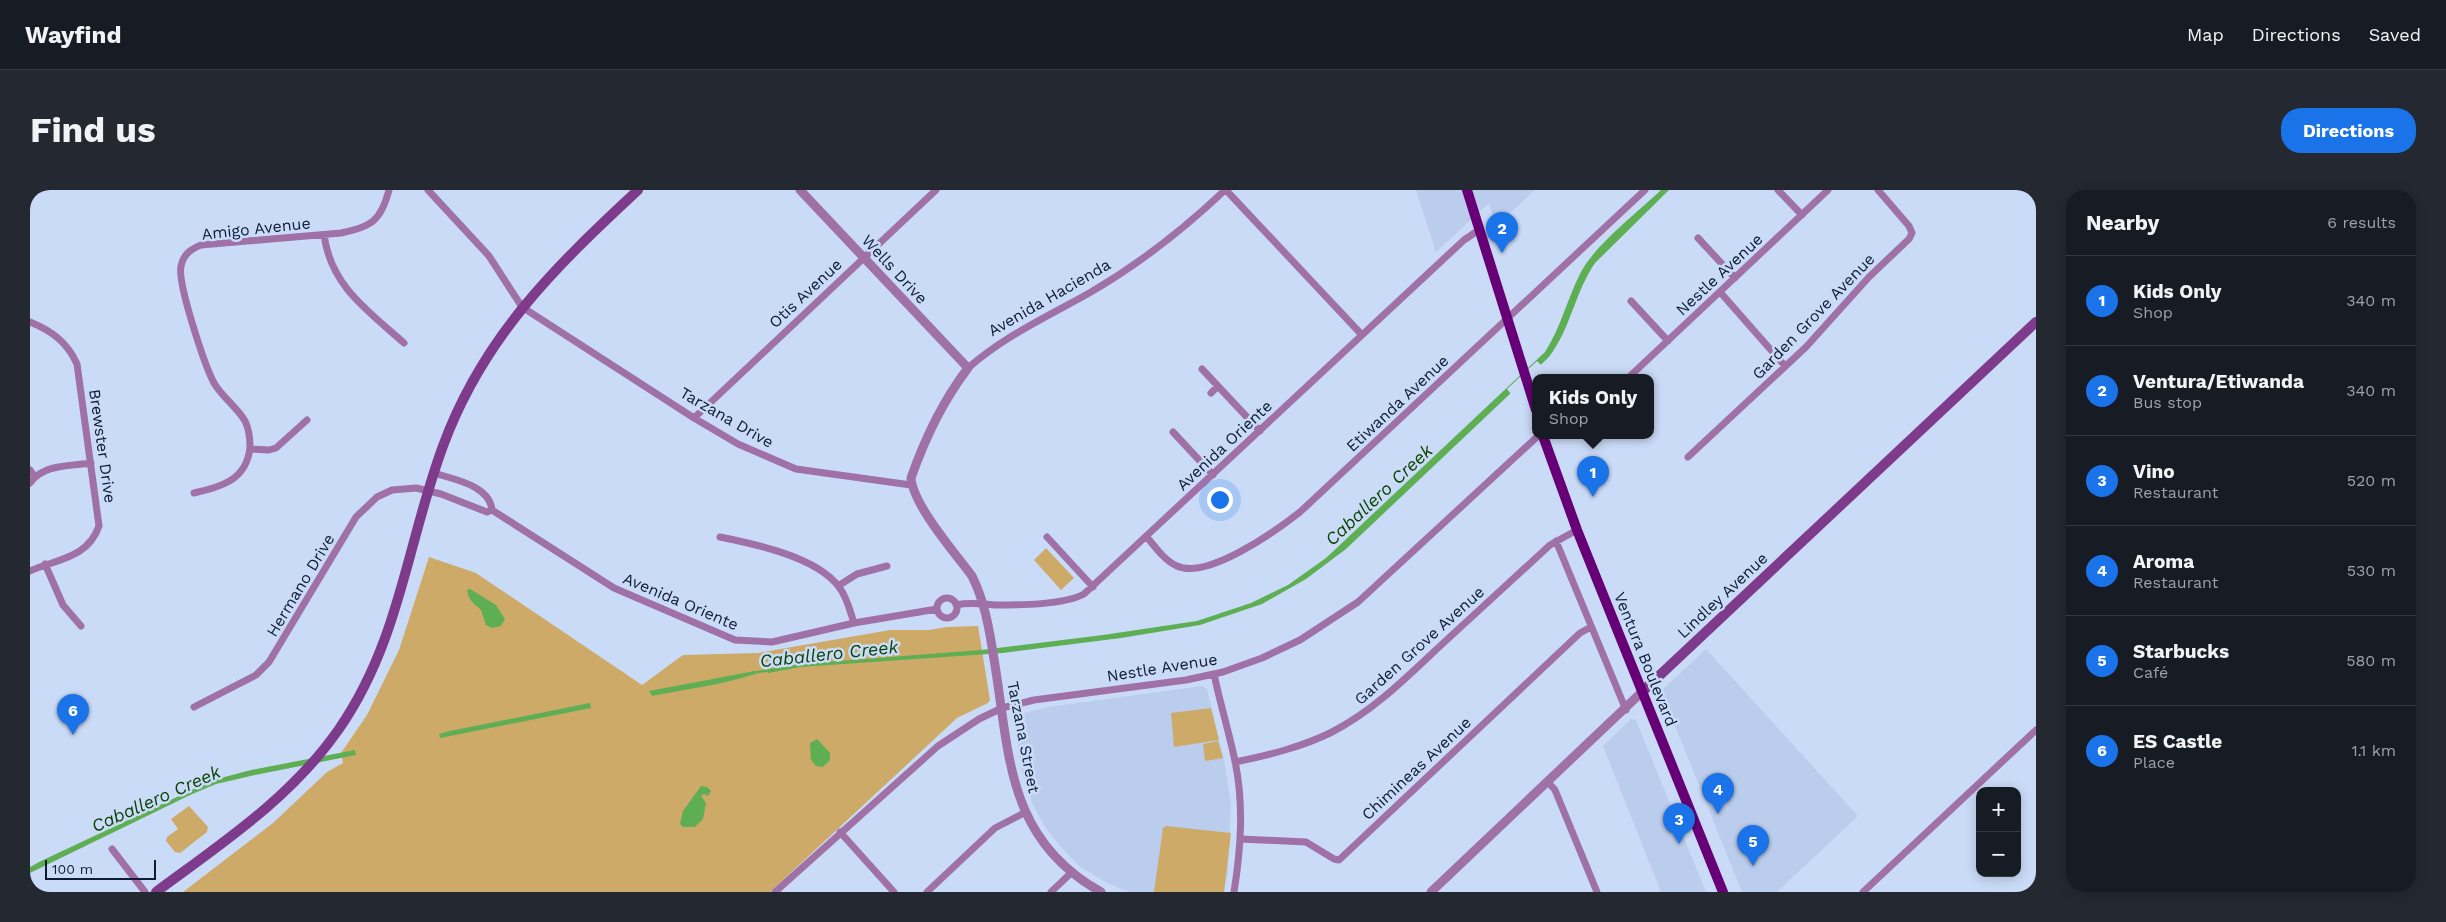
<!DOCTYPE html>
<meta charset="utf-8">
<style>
body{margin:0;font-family:"Work Sans",sans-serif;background:#242831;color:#f1f3f6}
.controls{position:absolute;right:15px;bottom:15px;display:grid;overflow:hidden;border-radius:10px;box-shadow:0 2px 12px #0003}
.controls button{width:45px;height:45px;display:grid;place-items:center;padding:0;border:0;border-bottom:1px solid #363941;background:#171b24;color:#f1f3f6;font:25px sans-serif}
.scale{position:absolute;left:15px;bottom:12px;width:111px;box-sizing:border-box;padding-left:5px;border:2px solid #0d1b35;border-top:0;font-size:14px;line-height:18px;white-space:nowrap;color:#0d1b35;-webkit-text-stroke:4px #cadbf7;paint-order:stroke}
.you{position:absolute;left:1189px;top:309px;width:18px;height:18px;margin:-12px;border:4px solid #fff;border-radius:50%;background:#1a73e8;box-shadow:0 0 0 8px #1a73e833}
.badge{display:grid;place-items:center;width:32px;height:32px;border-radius:50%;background:#1a73e8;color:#fff;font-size:16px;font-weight:700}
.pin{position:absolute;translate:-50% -41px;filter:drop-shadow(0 1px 2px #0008)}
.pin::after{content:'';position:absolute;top:26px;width:18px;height:15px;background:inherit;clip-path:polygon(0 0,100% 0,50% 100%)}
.popup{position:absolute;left:1502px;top:184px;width:122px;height:65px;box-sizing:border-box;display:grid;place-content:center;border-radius:10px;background:#171b24;filter:drop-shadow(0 1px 4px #0005);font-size:16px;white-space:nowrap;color:#9ea1a6}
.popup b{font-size:19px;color:#f1f3f6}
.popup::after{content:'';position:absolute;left:50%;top:100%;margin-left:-10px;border:10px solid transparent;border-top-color:#171b24}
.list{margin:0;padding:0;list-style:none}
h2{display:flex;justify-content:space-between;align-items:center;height:65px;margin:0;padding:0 20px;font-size:21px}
h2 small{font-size:16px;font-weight:400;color:#9ea1a6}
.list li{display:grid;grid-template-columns:32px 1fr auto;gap:15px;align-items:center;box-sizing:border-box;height:90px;padding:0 20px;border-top:1px solid #363941}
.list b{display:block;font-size:19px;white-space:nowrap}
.list p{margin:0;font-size:16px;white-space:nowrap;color:#9ea1a6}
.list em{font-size:16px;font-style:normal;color:#9ea1a6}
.map{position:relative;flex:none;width:2006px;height:702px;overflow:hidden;border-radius:20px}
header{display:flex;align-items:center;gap:30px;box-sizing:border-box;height:70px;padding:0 25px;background:#171b24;border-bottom:1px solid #363941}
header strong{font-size:24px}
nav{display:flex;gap:28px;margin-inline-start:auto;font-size:18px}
.intro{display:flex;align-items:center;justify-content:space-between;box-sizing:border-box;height:120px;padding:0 30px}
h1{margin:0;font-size:35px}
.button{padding:12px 22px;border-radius:20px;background:#1a73e8;color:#fff;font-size:18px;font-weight:700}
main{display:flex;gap:30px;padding:0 30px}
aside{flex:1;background:#171b24;border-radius:20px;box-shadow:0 2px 12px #0003}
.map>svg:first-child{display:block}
</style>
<header>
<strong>Wayfind</strong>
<nav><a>Map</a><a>Directions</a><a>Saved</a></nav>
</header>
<div class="intro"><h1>Find us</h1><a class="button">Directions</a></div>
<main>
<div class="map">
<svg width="2006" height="702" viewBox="0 0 2006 702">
<rect width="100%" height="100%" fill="#cadbf7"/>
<path fill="#bbcdec" d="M 1386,0 L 1505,0 L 1466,36 L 1459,13 L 1406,62 Z
M 1676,459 L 1828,626 L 1747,702 L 1712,702 L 1631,501 Z
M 1172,496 L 1177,499 L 1195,574 L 1201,615 L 1198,682 L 1194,702 L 1099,702 L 1077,693 L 1049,676 L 1030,656 L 1015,637 L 1003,615 L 992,583 L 984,528 L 987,525 L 1018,517 Z
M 1601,529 L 1606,530 L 1676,702 L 1631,702 L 1573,556 Z"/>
<path fill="#ceaa69" d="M 1016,358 L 1044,388 L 1031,400 L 1004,370 Z
M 399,367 L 446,383 L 612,495 L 653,465 L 728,463 L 860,440 L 899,440 L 917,437 L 948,436 L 960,510 L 958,513 L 927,528 L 740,702 L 153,702 L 243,633 L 297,582 L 313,573 L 311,563 L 337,525 L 369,460 Z
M 1181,518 L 1189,550 L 1144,557 L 1141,523 Z
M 1188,551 L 1193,568 L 1175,571 L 1173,554 Z
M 159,616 L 178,637 L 177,642 L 150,663 L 145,662 L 136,651 L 137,647 L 148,639 L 141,629 Z
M 1136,636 L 1201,643 L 1194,702 L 1124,702 L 1133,638 Z"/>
<path fill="#5eae53" d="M 1631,0 L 1639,0 L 1565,73 C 1545,102 1541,138 1519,167 L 1316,359 L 1276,389 L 1232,414 L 1170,435 L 1091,448 L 973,463 L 770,477 L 738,483 L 738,479 L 770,474 L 951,460 L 1073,445 L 1167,431 L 1221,413 L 1258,395 L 1296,368 L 1515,162 C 1532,135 1537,109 1551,82 C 1566,54 1608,22 1631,0 Z
M 440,399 L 466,415 L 475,429 L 471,436 L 462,438 L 456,435 L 451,420 C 443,413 439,411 437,400 Z
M 725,481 L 725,484 C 692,495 656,499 622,506 L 619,501 Z
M 560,513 L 561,518 L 410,548 L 409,544 L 420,541 Z
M 787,549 L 800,563 L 800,570 L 793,577 L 786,576 L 781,570 L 780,553 Z
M 325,560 L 326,565 L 225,585 L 186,594 L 160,605 L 0,683 L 0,677 L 9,672 L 183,590 L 221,580 Z
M 671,596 L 677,597 L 681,601 L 678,606 L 674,604 L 671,606 L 676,613 L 673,629 L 665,637 L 653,637 L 650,634 L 653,621 Z"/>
<path fill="#cadbf7" d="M 1507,171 L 1511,175 L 1481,204 L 1477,199 Z"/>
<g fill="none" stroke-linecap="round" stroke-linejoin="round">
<path stroke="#5eae53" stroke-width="2.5" d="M 722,483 L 741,480"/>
<path stroke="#9f71a7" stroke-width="7" d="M 398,0 L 459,66 L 492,117 L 664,228 L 708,254 L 766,279 L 881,295
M 1196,0 L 1332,145
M 1748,0 L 1772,25
M 294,45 C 301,96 337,120 374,153
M 1668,48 L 1705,88
M 1690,102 L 1755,176
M 1601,111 L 1638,151
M 0,132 C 22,141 37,152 47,174 L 69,336 C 58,368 27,369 0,381
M 938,178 C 976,145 1017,127 1061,102 C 1109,74 1155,38 1195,0
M 1172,179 L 1230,241
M 1598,188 L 1798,0
M 1181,203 L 1188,196
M 664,228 L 906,0
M 1143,242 L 1183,285
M 220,259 L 239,260 L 246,258 L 277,230
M 1658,267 L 1776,157 L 1839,87 L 1879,49 L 1882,43 L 1879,36 L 1848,0
M 0,280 L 5,287
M 404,283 C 422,289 460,295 462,320 L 584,398 L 705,450 L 742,452 L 824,433 L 907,419
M 0,293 C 13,274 40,276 61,273
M 164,303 C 191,297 217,290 220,257 C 220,248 219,239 215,231 C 207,217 192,207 184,193 C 175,176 147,93 151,76 C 153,65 160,59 171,55 L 311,43 C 341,37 351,31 359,0
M 690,347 C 725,354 787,367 809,397 C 817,407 820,421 824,433
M 1017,347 L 1063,397
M 1117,347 C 1125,357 1135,371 1147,376 C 1177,390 1246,341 1270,322 L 1615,0
M 1526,351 L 1596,520
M 15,374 L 33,415 L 51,436
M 808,396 L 827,384 L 857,376
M907 418a10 10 0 1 1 20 0a10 10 0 1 1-20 0Z
M 926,415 C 940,412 951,414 965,415 C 990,415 1033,415 1054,404 L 1434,50 L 1449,40
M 1184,484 C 1190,513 1199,542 1205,571 C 1214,615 1211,658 1204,702
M 164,517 L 226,485 L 239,472 L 326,327 L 347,307 L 362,300 L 386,298 L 411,304 L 457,322 L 462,320
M 1205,572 C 1239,565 1272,557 1302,542 C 1343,521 1376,488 1409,457 C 1446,423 1483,389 1520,355 L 1547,340
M 1518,592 L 1525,600 L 1567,702
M 810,642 L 864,702
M 1211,649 L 1276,652 L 1304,669 L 1309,670 L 1550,443 L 1561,437
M 82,659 L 115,702
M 745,702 L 908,556 L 949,529 L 972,518 L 1004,510 L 1156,490 L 1193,482 L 1232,468 L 1270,450 L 1328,412 L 1508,246
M 897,702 L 965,638 L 994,623
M 1021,702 L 1041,683
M 1833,702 L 2006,540"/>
<path stroke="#9f71a7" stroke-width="9" d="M 770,0 L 938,178 C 912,212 895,248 881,288 C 883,315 925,363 942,386 C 954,410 959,437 963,463 C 980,560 974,648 1071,702
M 1401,702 L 1614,500"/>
<path stroke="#7f3b8b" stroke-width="10" d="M 1614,500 L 2006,132
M 126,702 C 192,653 261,608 309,539 C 370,451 377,353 413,256 C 453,147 525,77 608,0"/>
<path stroke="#670077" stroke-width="10" d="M 1437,0 L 1506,220
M 1513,246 L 1547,340 L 1693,702"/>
</g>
<g text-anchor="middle" stroke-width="5" stroke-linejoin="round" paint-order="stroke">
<g font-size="16" fill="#0d1b35" stroke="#cadbf7">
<text transform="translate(226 38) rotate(-6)" y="6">Amigo Avenue</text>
<text transform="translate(865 79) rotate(47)" y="6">Wells Drive</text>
<text transform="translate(1689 84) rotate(-43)" y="6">Nestle Avenue</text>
<text transform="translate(775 103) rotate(-43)" y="6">Otis Avenue</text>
<text transform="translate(1019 107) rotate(-30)" y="6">Avenida Hacienda</text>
<text transform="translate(1783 126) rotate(-46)" y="6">Garden Grove Avenue</text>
<text transform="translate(1367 213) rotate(-43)" y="6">Etiwanda Avenue</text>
<text transform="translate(697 227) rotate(30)" y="6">Tarzana Drive</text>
<text transform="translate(1194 255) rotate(-43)" y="6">Avenida Oriente</text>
<text transform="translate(73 256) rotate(82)" y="6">Brewster Drive</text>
<text transform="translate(270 395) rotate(-59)" y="6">Hermano Drive</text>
<text transform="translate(1692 405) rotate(-43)" y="6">Lindley Avenue</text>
<text transform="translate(651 411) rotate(23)" y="6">Avenida Oriente</text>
<text transform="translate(1389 455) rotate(-42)" y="6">Garden Grove Avenue</text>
<text transform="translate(1616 469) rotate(68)" y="6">Ventura Boulevard</text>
<text transform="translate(1132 477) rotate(-9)" y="6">Nestle Avenue</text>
<text transform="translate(994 547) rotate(79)" y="6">Tarzana Street</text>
<text transform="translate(1386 578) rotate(-43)" y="6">Chimineas Avenue</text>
</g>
<g font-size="18" font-style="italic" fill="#0a4303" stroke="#cadbf7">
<text transform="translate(1349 305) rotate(-43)" y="6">Caballero Creek</text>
<text transform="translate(799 464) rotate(-6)" y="6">Caballero Creek</text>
<text transform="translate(126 609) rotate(-24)" y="6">Caballero Creek</text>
</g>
</g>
</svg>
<div class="controls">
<button>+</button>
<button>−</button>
</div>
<div class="scale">100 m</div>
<div class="you"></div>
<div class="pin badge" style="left:1563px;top:307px">1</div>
<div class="popup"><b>Kids Only</b>Shop</div>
<div class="pin badge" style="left:1472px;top:63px">2</div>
<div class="pin badge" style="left:1649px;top:654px">3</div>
<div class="pin badge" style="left:1688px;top:624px">4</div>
<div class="pin badge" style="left:1723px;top:676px">5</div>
<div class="pin badge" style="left:43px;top:545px">6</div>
</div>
<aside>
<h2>Nearby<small>6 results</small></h2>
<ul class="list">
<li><span class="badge">1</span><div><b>Kids Only</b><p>Shop</p></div><em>340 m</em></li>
<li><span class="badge">2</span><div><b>Ventura/Etiwanda</b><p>Bus stop</p></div><em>340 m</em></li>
<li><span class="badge">3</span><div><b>Vino</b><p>Restaurant</p></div><em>520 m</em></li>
<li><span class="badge">4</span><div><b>Aroma</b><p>Restaurant</p></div><em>530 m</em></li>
<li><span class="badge">5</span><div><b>Starbucks</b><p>Café</p></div><em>580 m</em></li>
<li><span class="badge">6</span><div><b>ES Castle</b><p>Place</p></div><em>1.1 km</em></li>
</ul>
</aside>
</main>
